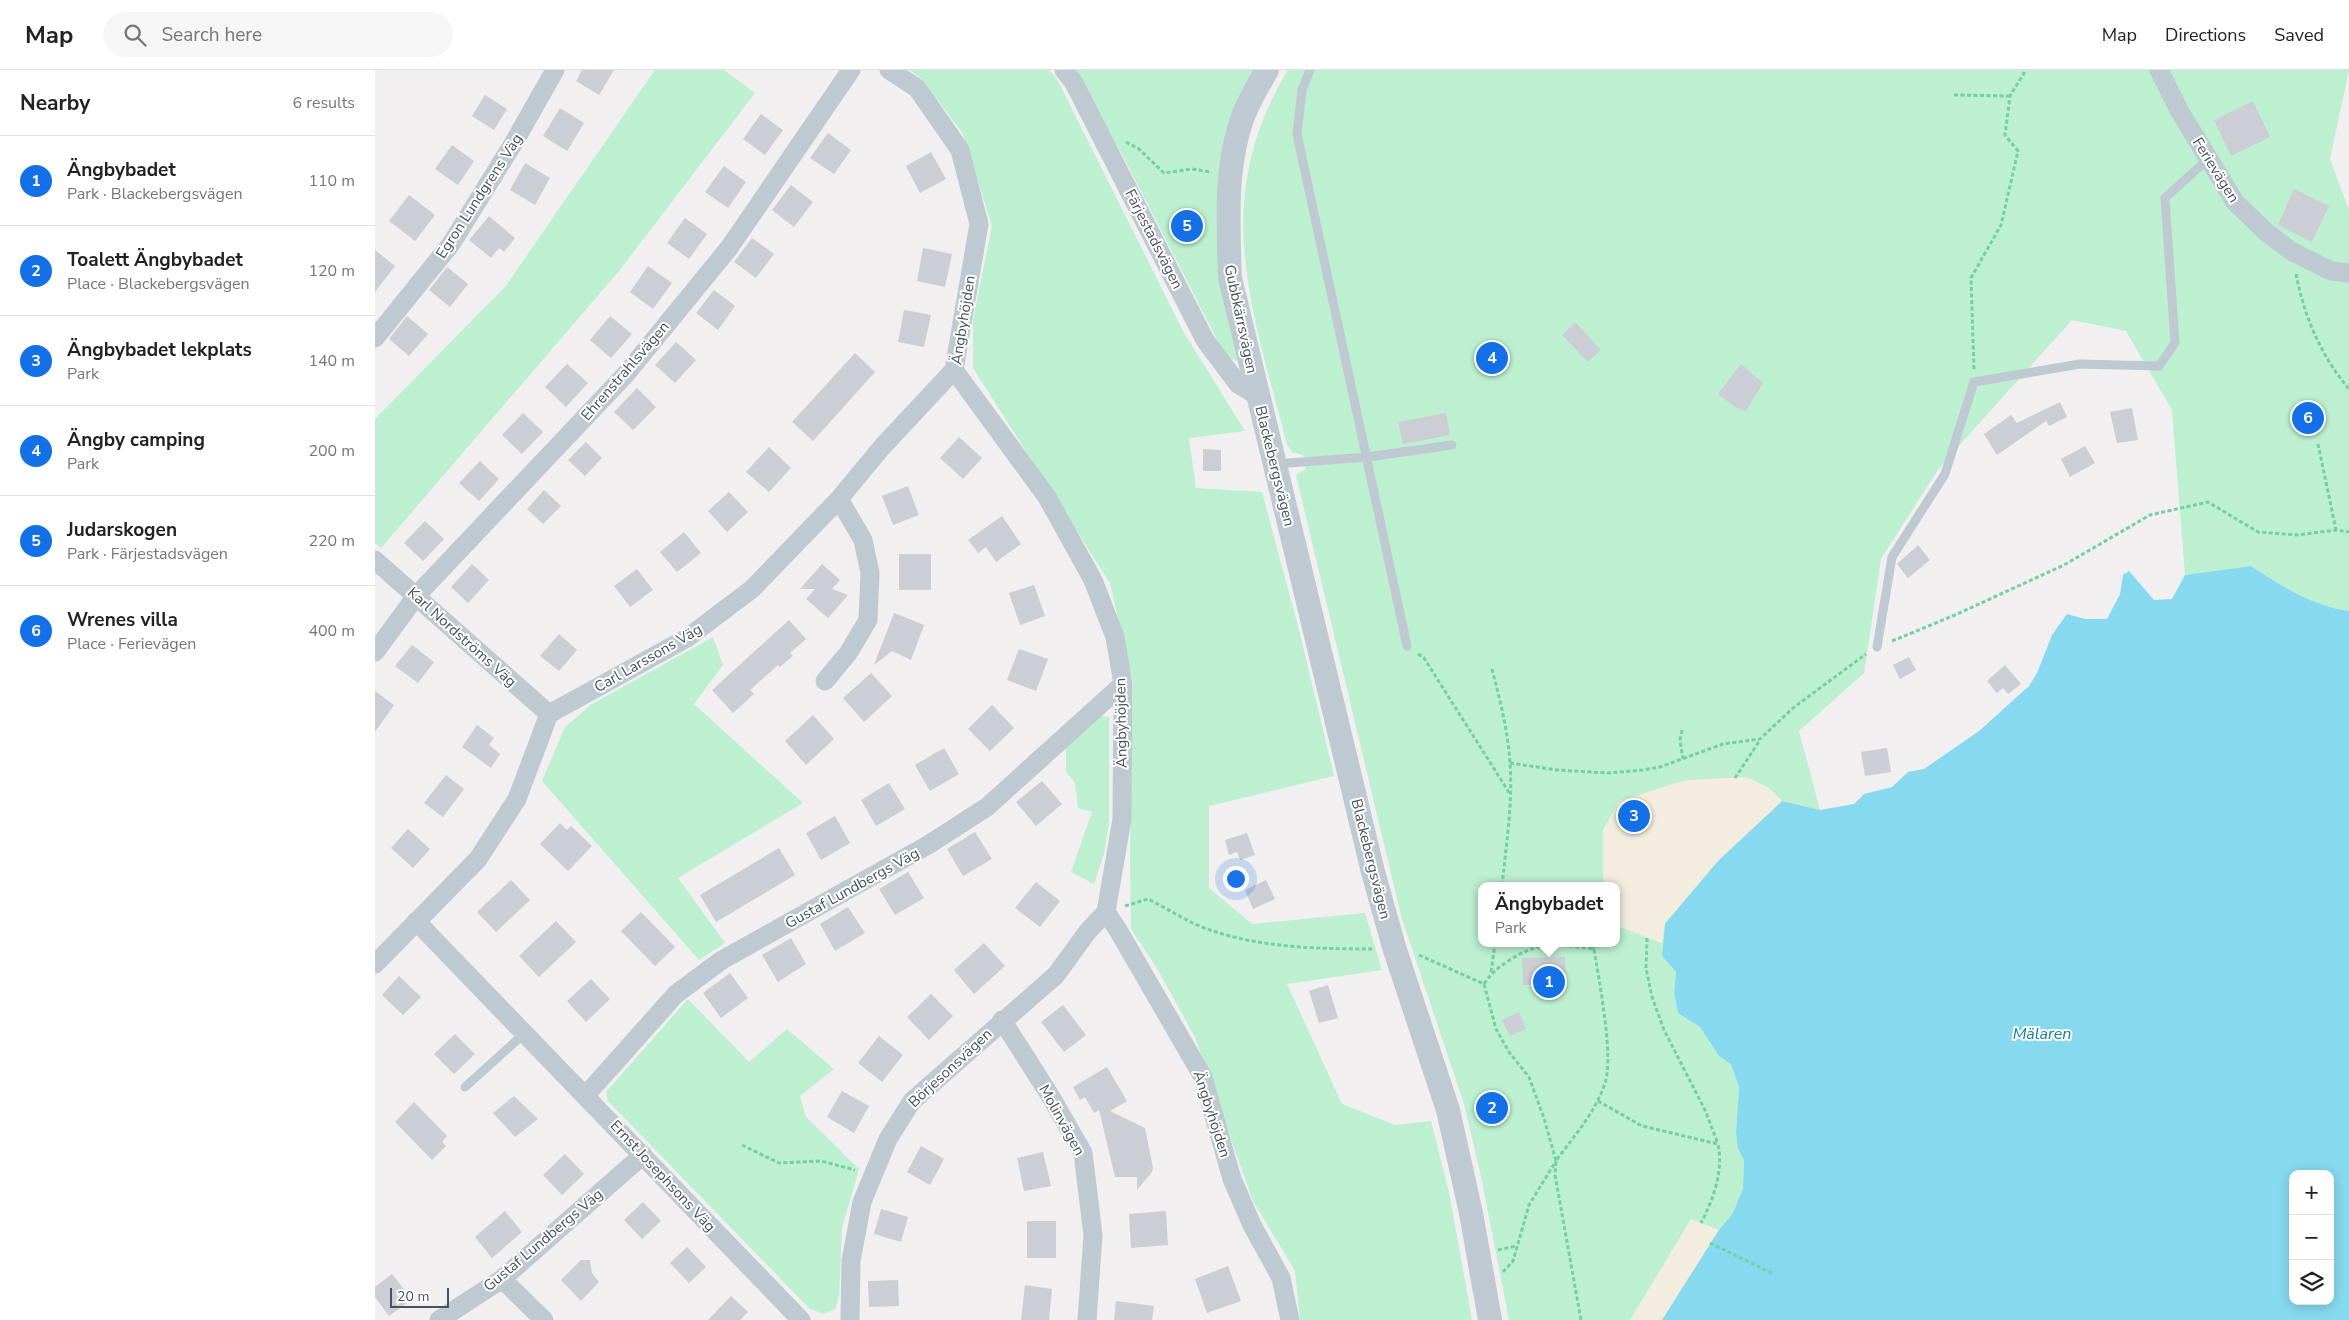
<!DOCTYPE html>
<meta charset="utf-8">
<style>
body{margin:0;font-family:"Nunito Sans",sans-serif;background:#f6f6f6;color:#222}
.controls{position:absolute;right:15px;bottom:15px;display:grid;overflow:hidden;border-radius:10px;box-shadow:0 2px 12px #0003}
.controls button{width:45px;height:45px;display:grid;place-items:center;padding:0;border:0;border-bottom:1px solid #e0e0e0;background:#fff;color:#222;font:25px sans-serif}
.scale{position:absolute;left:15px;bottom:12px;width:59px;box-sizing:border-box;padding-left:5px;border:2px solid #46525d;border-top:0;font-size:14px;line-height:18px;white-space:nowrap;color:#46525d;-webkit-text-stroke:4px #fff;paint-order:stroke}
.you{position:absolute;left:860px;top:808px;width:18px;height:18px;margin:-12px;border:4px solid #fff;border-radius:50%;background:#1a73e8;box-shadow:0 0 0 8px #1a73e833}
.badge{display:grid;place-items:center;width:32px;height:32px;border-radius:50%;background:#1370e7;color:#fff;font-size:16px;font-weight:700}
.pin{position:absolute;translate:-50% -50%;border:2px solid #fff;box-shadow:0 1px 5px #0006}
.popup{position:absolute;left:1103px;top:812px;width:142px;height:65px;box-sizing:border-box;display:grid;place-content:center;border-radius:10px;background:#fff;filter:drop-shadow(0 1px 4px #0005);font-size:16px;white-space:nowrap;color:#767676}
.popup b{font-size:19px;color:#222}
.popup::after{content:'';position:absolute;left:50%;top:100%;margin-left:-10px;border:10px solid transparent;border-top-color:#fff}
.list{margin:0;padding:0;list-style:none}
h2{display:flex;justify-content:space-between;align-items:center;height:65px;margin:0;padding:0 20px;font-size:21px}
h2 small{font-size:16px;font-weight:400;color:#767676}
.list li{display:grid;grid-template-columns:32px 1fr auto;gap:15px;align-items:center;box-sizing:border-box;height:90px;padding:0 20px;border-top:1px solid #e0e0e0}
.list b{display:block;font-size:19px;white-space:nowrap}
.list p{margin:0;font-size:16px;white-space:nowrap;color:#767676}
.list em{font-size:16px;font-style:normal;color:#767676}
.icon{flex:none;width:28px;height:28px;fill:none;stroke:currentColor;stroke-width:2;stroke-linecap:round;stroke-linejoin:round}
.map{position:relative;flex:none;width:1974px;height:1250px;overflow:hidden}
header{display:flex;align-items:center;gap:30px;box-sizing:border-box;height:70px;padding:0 25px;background:#fff;border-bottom:1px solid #e0e0e0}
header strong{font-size:24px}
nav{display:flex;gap:28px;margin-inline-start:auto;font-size:18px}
.search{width:350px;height:45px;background:#f6f6f6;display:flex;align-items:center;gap:12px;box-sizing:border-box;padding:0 18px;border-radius:28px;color:#767676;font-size:19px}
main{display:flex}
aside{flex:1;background:#fff}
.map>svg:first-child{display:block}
</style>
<header>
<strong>Map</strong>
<div class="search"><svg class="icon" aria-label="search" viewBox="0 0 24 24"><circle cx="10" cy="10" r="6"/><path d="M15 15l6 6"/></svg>Search here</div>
<nav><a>Map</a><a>Directions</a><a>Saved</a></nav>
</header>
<main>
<aside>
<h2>Nearby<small>6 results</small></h2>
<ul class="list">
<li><span class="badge">1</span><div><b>Ängbybadet</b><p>Park · Blackebergsvägen</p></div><em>110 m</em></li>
<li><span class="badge">2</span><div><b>Toalett Ängbybadet</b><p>Place · Blackebergsvägen</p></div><em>120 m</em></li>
<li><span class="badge">3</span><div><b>Ängbybadet lekplats</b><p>Park</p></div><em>140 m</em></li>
<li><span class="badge">4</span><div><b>Ängby camping</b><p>Park</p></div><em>200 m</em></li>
<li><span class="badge">5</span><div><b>Judarskogen</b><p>Park · Färjestadsvägen</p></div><em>220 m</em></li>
<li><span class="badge">6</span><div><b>Wrenes villa</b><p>Place · Ferievägen</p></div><em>400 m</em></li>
</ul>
</aside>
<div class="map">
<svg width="1974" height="1250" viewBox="0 0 1974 1250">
<rect width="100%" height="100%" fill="#f1efef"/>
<path fill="#bcf0d0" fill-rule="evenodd" d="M 280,0 L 349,0 L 380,23 L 244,201 L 6,478 L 0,473 L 0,349 L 130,217 Z
M 534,0 L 674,0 L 682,9 L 808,261 L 870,361 L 814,368 L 821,418 L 887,422 L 925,564 L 959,706 L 834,736 L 834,818 L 877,854 L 990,843 L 1007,900 L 912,914 L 967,1034 L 1020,1055 L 1056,1051 L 1074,1122 L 1097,1250 L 925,1250 L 920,1201 L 878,1131 L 820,967 L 780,895 L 756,859 L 755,787 L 758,612 L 735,513 L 598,298 L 598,250 L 617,156 L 588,64 L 547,9 Z
M 697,0 L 880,0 C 870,26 855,54 849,82 C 833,154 845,222 863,292 L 855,288 L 848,281 L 748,86 Z
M 913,0 L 1974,0 L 1955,89 L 1974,140 L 1974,541 C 1938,536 1906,516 1876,496 L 1810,505 L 1797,340 L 1751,261 L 1697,250 L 1564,398 L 1506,489 L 1489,603 L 1424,661 L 1445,740 L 1406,731 L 1343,791 L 1290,854 L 1287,886 L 1301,902 L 1299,923 L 1303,943 L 1325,957 L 1344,986 L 1356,993 L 1364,1017 L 1361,1063 L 1363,1079 L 1369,1090 L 1368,1118 L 1358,1143 L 1344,1160 L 1287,1250 L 1134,1250 L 1106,1106 L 1089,1034 L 1027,849 L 1013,791 L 921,405 L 931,399 L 928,385 L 917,382 L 912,374 C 877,239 834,130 913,0 ZM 1106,816 L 1242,816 L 1242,873 L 1106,873 Z
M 338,567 L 348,595 L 319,634 L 428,733 L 303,808 L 350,873 L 324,890 L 167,711 L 190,657 L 217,634 Z
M 726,646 L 734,647 L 734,753 L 729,784 L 719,814 L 696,802 L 717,742 L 703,738 L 700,713 L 691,702 L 691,678 Z
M 313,929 L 374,992 L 412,959 L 459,999 L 425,1026 L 431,1047 L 484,1099 L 467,1158 L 464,1227 L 460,1239 L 449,1244 L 435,1239 L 233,1031 L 231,1022 Z"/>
<path fill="#f3eddf" d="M 1372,707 L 1394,718 L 1407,731 L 1343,791 L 1290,853 L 1287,873 L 1242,856 L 1242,816 L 1228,816 L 1228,760 L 1244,731 L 1311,710 Z
M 1316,1149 L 1344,1160 L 1287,1250 L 1255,1250 Z"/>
<path fill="#87d9ef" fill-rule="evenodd" d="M 1876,496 C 1906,516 1938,536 1974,541 L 1974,1250 L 1287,1250 L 1344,1160 L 1358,1143 L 1368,1118 L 1369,1090 L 1363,1079 L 1361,1063 L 1364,1017 L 1356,994 L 1344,986 L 1325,957 L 1303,943 L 1299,923 L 1301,902 L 1287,886 L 1290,854 L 1343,791 L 1407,731 L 1445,740 L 1479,734 L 1489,724 L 1517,717 L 1533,702 L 1549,699 L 1604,661 L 1654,616 L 1662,603 L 1677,565 L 1692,544 L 1710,549 L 1732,549 L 1745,524 L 1748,505 L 1754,501 L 1779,530 L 1797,529 L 1810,505 ZM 1918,1104 L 1955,1104 L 1955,1231 L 1918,1231 Z"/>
<path fill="#cbced4" d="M 207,0 L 239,0 L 224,25 L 201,11 Z
M 110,25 L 132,39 L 119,60 L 97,46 Z
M 1878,31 L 1895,67 L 1856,86 L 1839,50 Z
M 185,38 L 209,53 L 192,81 L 168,66 Z
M 386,44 L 408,60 L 390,85 L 368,69 Z
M 453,63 L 476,80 L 459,104 L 435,88 Z
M 77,75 L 99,91 L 83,115 L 60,99 Z
M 556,82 L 571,109 L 545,123 L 531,96 Z
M 150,93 L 175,108 L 160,135 L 135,120 Z
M 349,96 L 371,112 L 353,138 L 330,122 Z
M 416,115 L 438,132 L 419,157 L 397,140 Z
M 1919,119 L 1954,136 L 1937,172 L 1903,155 Z
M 34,125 L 60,145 L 40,171 L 14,151 Z
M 114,146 L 140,168 L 129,182 L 124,178 L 116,188 L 94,170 Z
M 310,148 L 332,164 L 314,189 L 292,173 Z
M 377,168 L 399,184 L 381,208 L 359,192 Z
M 548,178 L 577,184 L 570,217 L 542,211 Z
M 0,180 L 20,196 L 0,222 Z
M 273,196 L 297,213 L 278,239 L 255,222 Z
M 72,197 L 93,214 L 75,237 L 54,220 Z
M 339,220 L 360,236 L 343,260 L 321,243 Z
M 529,240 L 556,245 L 549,277 L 523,272 Z
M 32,246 L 53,264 L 34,286 L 14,269 Z
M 235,246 L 257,264 L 236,288 L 215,270 Z
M 1200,252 L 1226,280 L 1213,292 L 1187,265 Z
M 301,272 L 321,290 L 300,313 L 280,295 Z
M 480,283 L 500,302 L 438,371 L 417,352 Z
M 192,294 L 213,313 L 191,337 L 170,317 Z
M 1366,294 L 1388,313 L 1371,341 L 1360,337 L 1343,324 Z
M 262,318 L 281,337 L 258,360 L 239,342 Z
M 1685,332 L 1692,347 L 1674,356 L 1671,351 L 1622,385 L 1609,364 L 1636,345 L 1642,353 Z
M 1941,332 L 1946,360 L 1926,366 L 1920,335 Z
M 1757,338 L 1763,370 L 1742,373 L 1735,342 Z
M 148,343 L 168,362 L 147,384 L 127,365 Z
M 1071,343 L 1075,365 L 1028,374 L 1023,352 Z
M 584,367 L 607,388 L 588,409 L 565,388 Z
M 211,372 L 227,388 L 210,406 L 193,390 Z
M 1710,376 L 1720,393 L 1695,407 L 1686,389 Z
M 394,377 L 416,398 L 394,422 L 371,402 Z
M 828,379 L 846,380 L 846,401 L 828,401 Z
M 105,391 L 124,409 L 104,431 L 84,413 Z
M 533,416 L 544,445 L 518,455 L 507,426 Z
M 169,420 L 186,436 L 168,454 L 152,439 Z
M 354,422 L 373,442 L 352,462 L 333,441 Z
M 627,446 L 646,474 L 621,492 L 611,477 L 603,483 L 593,470 Z
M 50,451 L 69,469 L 48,491 L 29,473 Z
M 309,462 L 326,483 L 302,502 L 285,482 Z
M 1543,475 L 1555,490 L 1533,508 L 1522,494 Z
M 524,484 L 556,484 L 556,520 L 524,520 Z
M 97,494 L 114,510 L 93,533 L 76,517 Z
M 447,494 L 465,510 L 457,519 L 473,525 L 453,548 L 431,529 L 440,519 L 425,519 Z
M 262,499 L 278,520 L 255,537 L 239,516 Z
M 659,515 L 670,546 L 645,555 L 634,523 Z
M 519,543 L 549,555 L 536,590 L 517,581 L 499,595 Z
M 414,550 L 431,569 L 415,583 L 418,586 L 405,597 L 403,595 L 375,620 L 379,624 L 358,643 L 337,620 Z
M 184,564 L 202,580 L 184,601 L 165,586 Z
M 37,575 L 59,592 L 43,613 L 20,596 Z
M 644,579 L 673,589 L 661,621 L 632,610 Z
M 1534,587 L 1541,600 L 1525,609 L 1518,595 Z
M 1630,595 L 1646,614 L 1633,624 L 1628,618 L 1622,623 L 1612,611 Z
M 496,603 L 517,626 L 489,652 L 468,628 Z
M 0,621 L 19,635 L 0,662 Z
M 617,635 L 639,658 L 615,681 L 593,659 Z
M 438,645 L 459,669 L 431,695 L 410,671 Z
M 102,655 L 119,668 L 114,675 L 125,684 L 116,698 L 87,677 Z
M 569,678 L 584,704 L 555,721 L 540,695 Z
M 1512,678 L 1516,702 L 1490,706 L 1486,682 Z
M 71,705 L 89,719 L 68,747 L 49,733 Z
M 667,711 L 687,734 L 661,756 L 641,732 Z
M 514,713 L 530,739 L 501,756 L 486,730 Z
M 460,746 L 475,773 L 446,790 L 431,763 Z
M 185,753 L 192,760 L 196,756 L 217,776 L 193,801 L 165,774 Z
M 33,759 L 55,779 L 38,798 L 16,778 Z
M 600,762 L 617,789 L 588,806 L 572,779 Z
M 872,763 L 880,785 L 865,790 L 862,782 L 854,785 L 850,770 Z
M 404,778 L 420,805 L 341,852 L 325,825 Z
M 533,802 L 549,828 L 520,845 L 504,819 Z
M 136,810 L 155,830 L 121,862 L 102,842 Z
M 891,810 L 900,829 L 878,839 L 870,820 Z
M 661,812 L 685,831 L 665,857 L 640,838 Z
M 473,837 L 490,863 L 460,881 L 445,854 Z
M 266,842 L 300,877 L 280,896 L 246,861 Z
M 181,851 L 201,872 L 164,907 L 144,886 Z
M 416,868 L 431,894 L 403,912 L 387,885 Z
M 609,873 L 630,896 L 599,924 L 579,900 Z
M 1190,887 L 1191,914 L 1148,915 L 1147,888 Z
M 355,903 L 373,928 L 346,948 L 328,923 Z
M 24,906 L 46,927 L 28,945 L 7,925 Z
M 216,909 L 235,929 L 211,952 L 192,931 Z
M 953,915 L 963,948 L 944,953 L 934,921 Z
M 556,924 L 578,946 L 554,970 L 532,947 Z
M 688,935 L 711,965 L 689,982 L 666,952 Z
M 1144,942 L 1151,959 L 1135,966 L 1127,950 Z
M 80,964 L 100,984 L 79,1004 L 59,984 Z
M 504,966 L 528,985 L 507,1012 L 483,993 Z
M 732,997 L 752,1031 L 735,1041 L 770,1058 L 778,1098 L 777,1102 L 762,1120 L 762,1107 L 740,1107 L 724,1040 L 719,1043 L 710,1027 L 705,1030 L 698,1017 Z
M 467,1021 L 494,1036 L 479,1063 L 452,1047 Z
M 139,1026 L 163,1049 L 140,1067 L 118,1043 Z
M 39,1032 L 72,1066 L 67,1072 L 71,1076 L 57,1090 L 20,1052 Z
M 546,1076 L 569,1089 L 555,1115 L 532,1102 Z
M 668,1082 L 676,1116 L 649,1121 L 642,1088 Z
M 190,1084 L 209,1104 L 187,1125 L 168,1105 Z
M 268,1132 L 286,1151 L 267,1169 L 249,1150 Z
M 506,1139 L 533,1147 L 526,1172 L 499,1164 Z
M 130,1141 L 147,1162 L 117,1188 L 100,1167 Z
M 791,1141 L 793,1175 L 756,1178 L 754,1144 Z
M 652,1151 L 681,1151 L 681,1188 L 652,1188 Z
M 312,1177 L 331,1197 L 314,1213 L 295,1193 Z
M 206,1190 L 215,1190 L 217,1203 L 224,1212 L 206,1231 L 186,1210 Z
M 853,1196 L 866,1231 L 832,1243 L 820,1209 Z
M 17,1204 L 37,1229 L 14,1246 L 0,1227 L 0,1217 Z
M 523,1210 L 524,1236 L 494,1237 L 493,1211 Z
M 650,1215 L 677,1219 L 674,1250 L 646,1250 Z
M 356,1226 L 373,1242 L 365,1250 L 333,1250 Z
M 741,1231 L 779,1236 L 777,1250 L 739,1250 Z"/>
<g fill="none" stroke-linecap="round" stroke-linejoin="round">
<path stroke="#72d0a2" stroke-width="3" stroke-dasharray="4 2.5" stroke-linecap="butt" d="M 1579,25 L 1635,26
M 751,72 L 764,79 L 789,103 L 817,99 L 836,102
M 1921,204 C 1929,246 1946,286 1974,319
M 1599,299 L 1596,208 L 1626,155 L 1643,81 L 1630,65 L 1635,26 L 1651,0
M 1943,374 L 1961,460
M 1517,571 L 1580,545 L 1689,495 L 1775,445 L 1833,432 L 1883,462 L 1922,465 L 1961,460 L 1974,462
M 1043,584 L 1049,588 L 1135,724
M 1117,599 C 1125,630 1133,661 1135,693 C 1138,733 1131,776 1127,816
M 1307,660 L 1305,670 L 1308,689
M 1135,693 L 1182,700 L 1233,703 L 1268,700 L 1285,697 L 1348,674 L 1385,669 L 1418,638 L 1491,584
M 1360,708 L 1385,670
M 750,836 L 773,829 C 793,839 814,853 835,860 C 887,878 945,879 999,879
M 1272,868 L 1271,898 L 1277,927 L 1289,960 L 1330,1040 L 1343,1074
M 1211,873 L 1219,879 L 1225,873
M 1044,885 L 1109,914 L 1121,959 L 1134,982 L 1154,1007 L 1169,1048 L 1181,1091 C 1198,1067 1221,1042 1230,1013 C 1239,986 1224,911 1219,879 C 1184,875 1165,870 1133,891 C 1123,898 1116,903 1109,914
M 1116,902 L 1120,873
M 1223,1031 L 1267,1056 L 1343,1074 C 1349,1100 1338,1130 1326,1153
M 367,1075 L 404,1093 L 446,1091 L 480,1100
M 1181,1092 L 1180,1105 L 1206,1250
M 1335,1173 L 1399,1204
M 1123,1180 L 1141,1176
M 1128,1202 L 1138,1191 L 1154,1135 L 1181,1091"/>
<path stroke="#bfc9d1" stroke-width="9" d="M 935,0 L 927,20 L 922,64 L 1032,576
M 900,394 L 993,387 L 1077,375
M 1502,577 L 1517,487 L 1570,404 L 1599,312 L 1705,294 L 1784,296 L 1800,273 L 1790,128 L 1834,88
M 90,1017 L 150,963"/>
<path stroke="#bfc9d1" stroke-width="19" d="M 514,0 L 542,18 L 585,80 L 604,154 L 579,300 L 672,427 L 718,510 L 740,567 L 748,614 L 747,749 L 731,842 L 743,860 L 828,1007 L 857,1109 L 877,1155 L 906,1208 L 915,1250
M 689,0 L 699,13 L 830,270 L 863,314 L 883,326
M 1784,0 L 1805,42 L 1860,132 L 1891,162 L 1916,181 L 1956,201 L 1974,203
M 0,268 L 76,174 L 138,74 L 180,0
M 0,490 L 174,644
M 0,582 L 42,525 L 251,304 L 354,178 L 476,0
M 450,611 L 474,582 L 493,550 L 495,503 L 488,470 L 464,429
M 41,851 L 426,1250
M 0,894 L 103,789 L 142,729 L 174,644 L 312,568 L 377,519 L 464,429 L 507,377 L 579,300
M 627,950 L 676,1027 L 708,1083 L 718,1165 L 712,1250
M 211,1025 L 301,924 L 347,890 L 553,775 L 612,737 L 748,614
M 127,1209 L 169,1250
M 64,1250 L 127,1209 L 268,1085
M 475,1250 L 476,1191 L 487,1132 L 513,1069 L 537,1031 L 681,905 L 713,861 L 731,842"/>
<path stroke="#bfc9d1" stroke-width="24" d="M 892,0 C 885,12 878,24 872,37 C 849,88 853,153 855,208 L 998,802 L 1019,877 L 1073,1040 L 1096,1143 L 1115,1250"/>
</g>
<g text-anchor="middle" stroke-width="4" stroke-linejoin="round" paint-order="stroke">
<g font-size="15" fill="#46525d" stroke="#fff">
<text transform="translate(1841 100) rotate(58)" y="5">Ferievägen</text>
<text transform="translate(104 126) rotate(-57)" y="5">Egron Lundgrens Väg</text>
<text transform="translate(779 169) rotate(63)" y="5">Färjestadsvägen</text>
<text transform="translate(866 249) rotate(78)" y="5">Gubbkärrsvägen</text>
<text transform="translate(588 250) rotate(-81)" y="5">Ängbyhöjden</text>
<text transform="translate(250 301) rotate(-49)" y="5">Ehrenstrahlsvägen</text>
<text transform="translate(900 396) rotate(76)" y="5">Blackebergsvägen</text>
<text transform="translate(87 567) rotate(42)" y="5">Karl Nordströms Väg</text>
<text transform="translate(273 588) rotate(-30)" y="5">Carl Larssons Väg</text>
<text transform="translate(746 653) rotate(-91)" y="5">Ängbyhöjden</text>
<text transform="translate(996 789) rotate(76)" y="5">Blackebergsvägen</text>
<text transform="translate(477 818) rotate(-29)" y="5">Gustaf Lundbergs Väg</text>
<text transform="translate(575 998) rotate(-43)" y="5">Börjesonsvägen</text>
<text transform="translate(837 1044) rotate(72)" y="5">Ängbyhöjden</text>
<text transform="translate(687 1050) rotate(61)" y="5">Molinvägen</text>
<text transform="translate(288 1106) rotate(47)" y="5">Ernst Josephsons Väg</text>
<text transform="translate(168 1170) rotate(-40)" y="5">Gustaf Lundbergs Väg</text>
</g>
<g font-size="16" font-style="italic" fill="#08809f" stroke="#fff">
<text x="1667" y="969">Mälaren</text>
</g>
</g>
</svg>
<div class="controls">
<button>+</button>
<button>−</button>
<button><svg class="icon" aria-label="layers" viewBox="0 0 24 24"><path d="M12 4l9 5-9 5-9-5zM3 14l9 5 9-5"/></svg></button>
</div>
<div class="scale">20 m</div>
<div class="you"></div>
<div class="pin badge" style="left:1174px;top:912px">1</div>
<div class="popup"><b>Ängbybadet</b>Park</div>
<div class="pin badge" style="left:1117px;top:1038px">2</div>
<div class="pin badge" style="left:1259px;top:746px">3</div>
<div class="pin badge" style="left:1117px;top:288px">4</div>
<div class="pin badge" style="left:812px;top:156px">5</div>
<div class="pin badge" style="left:1933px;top:348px">6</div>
</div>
</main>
